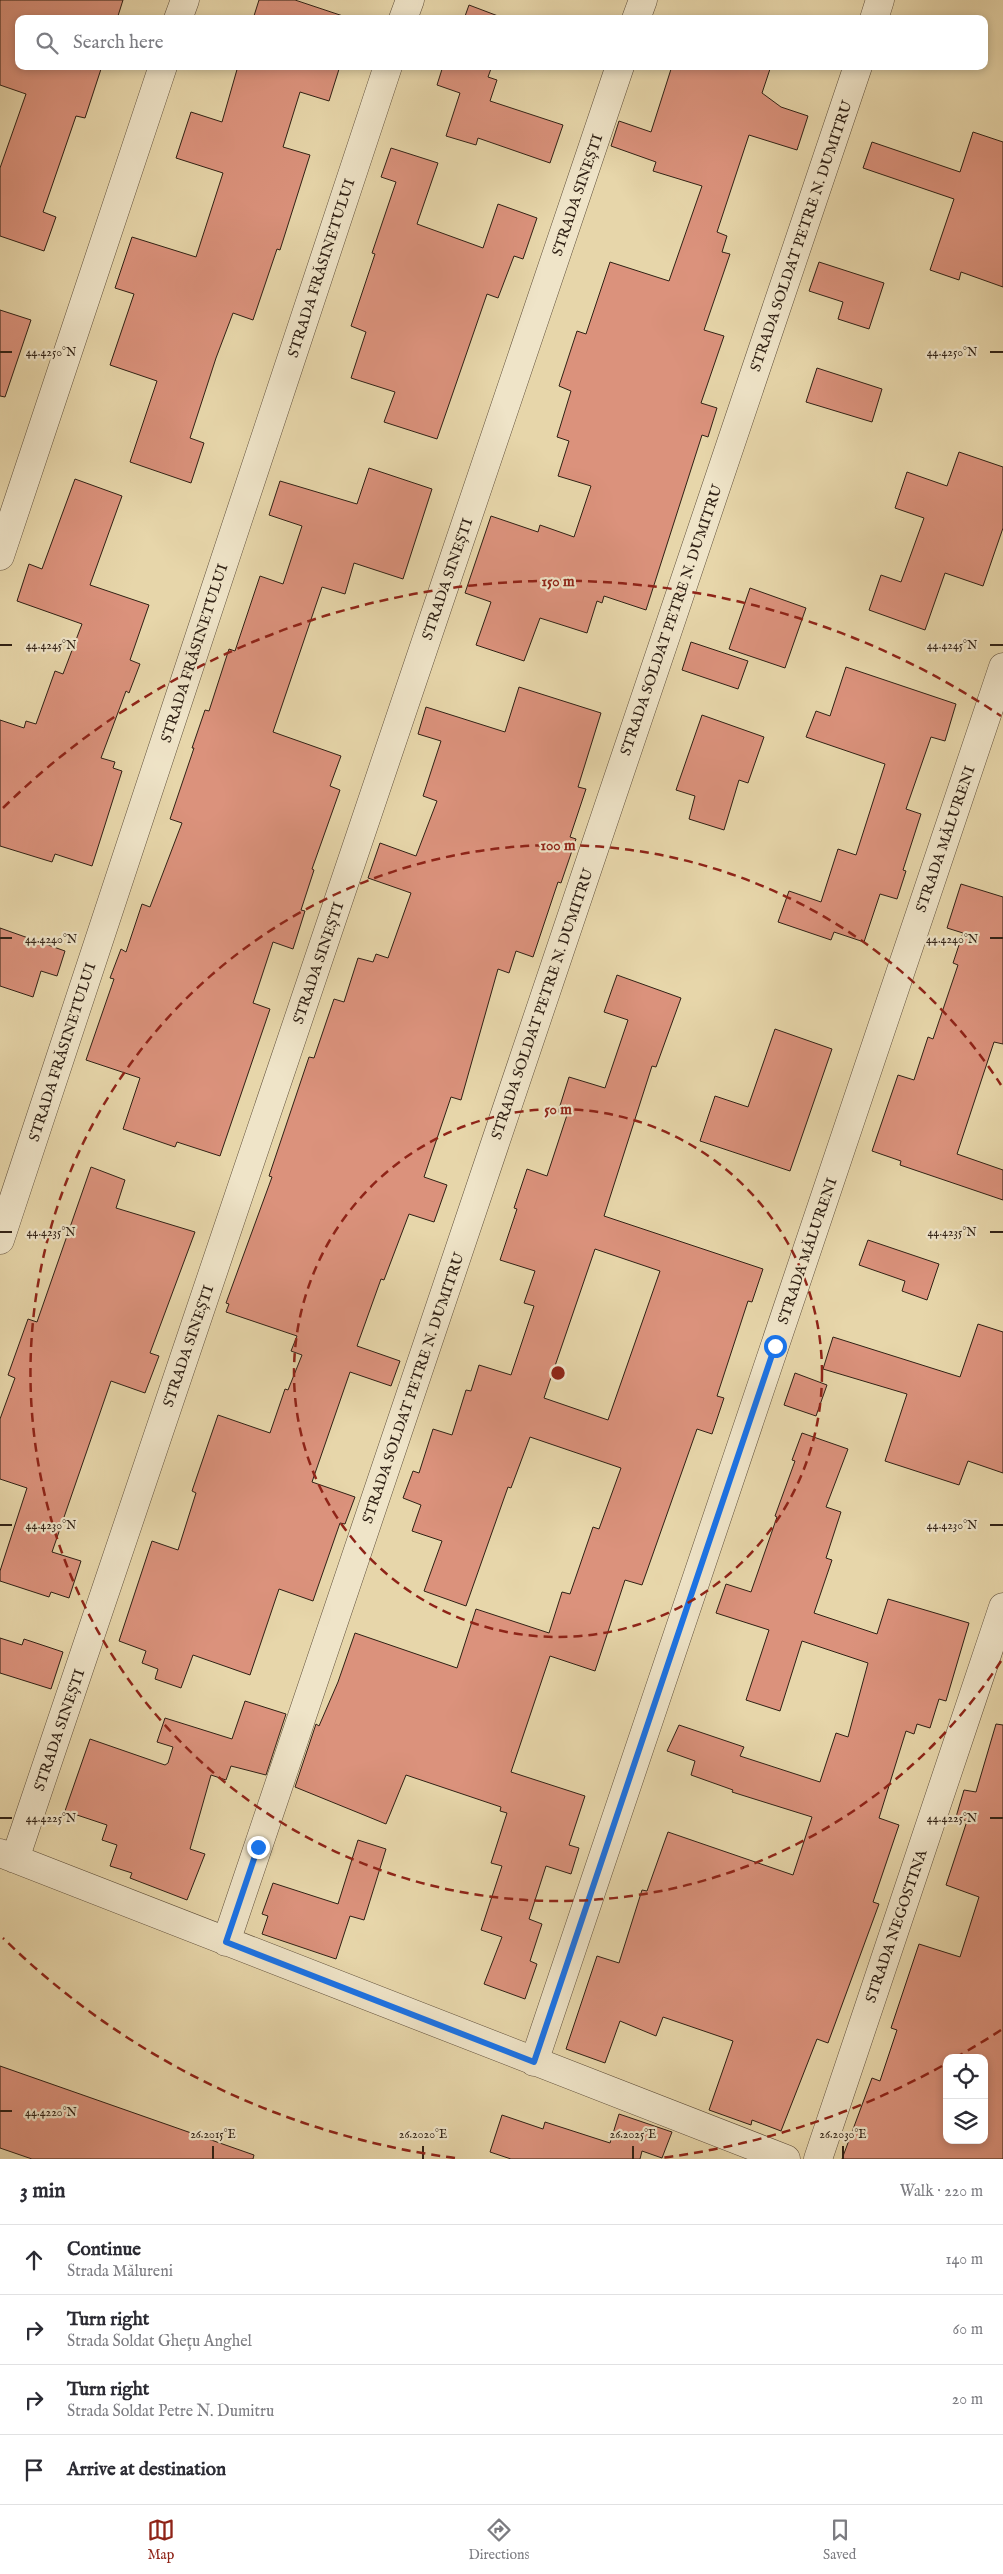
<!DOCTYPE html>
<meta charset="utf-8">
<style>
body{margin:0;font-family:"IM FELL English",serif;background:#f2f2f3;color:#2b2b33}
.controls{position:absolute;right:15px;bottom:15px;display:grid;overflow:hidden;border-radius:10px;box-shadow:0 2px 8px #0003}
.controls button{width:45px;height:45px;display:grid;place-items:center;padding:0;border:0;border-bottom:1px solid #e1e1e2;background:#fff;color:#2b2b33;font:25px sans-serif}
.stop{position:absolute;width:15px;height:15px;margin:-11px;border:4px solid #1a73e8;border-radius:50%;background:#fff}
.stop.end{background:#1a73e8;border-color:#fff;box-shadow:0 1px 5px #0008}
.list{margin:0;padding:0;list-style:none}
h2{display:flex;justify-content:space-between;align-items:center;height:65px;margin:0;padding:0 20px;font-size:21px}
h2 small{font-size:16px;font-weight:400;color:#7c7c81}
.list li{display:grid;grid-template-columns:32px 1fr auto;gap:15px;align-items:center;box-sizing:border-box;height:70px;padding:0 20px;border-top:1px solid #e1e1e2}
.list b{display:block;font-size:19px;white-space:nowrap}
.list p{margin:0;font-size:16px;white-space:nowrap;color:#7c7c81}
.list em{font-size:16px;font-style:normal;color:#7c7c81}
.icon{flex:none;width:28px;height:28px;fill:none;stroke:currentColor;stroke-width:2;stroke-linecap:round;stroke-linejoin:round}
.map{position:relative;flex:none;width:1003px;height:2159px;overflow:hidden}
.search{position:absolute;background:#fff;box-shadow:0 2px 8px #0003;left:15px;right:15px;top:15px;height:55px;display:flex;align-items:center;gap:12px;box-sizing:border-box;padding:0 18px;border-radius:10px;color:#7c7c81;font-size:19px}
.sheet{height:345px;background:#fff}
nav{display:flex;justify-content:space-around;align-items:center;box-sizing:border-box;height:70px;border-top:1px solid #e1e1e2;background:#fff;font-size:14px;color:#7c7c81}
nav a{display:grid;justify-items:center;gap:2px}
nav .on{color:#8f2418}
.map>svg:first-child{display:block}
</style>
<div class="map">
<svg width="1003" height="2159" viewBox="0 0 1003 2159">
<rect width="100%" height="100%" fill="#e7d6aa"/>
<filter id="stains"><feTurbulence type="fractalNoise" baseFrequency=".004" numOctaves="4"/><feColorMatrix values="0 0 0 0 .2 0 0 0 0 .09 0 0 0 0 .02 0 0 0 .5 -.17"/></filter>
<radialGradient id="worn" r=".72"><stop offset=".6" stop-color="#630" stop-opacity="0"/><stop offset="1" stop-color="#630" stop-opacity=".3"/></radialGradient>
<path fill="#db927c" stroke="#302115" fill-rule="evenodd" d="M 0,0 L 123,0 L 117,19 L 19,19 L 19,66 L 102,66 L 85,118 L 76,116 L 43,212 L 56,217 L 44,251 L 0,236 L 0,168 L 26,94 L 0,85 Z
M 259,0 L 295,0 L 352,19 L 253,19 Z
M 469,5 L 506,19 L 464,19 Z
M 238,66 L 340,66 L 329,101 L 300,92 L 283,147 L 310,155 L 280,250 L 277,249 L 253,320 L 233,313 L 216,358 L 190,438 L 204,443 L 191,483 L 130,462 L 157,381 L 110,365 L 134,294 L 115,288 L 132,237 L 196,257 L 223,173 L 176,158 L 191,112 L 222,122 Z
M 443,66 L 492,66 L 488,77 L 497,80 L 490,101 L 563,125 L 550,163 L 478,138 L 476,145 L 446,136 L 460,93 L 437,85 Z
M 672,66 L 771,66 L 762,93 L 781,107 L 808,116 L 797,150 L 749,135 L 717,232 L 727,236 L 722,252 L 730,254 L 704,330 L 724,336 L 701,403 L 717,408 L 708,437 L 702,435 L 646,610 L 604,596 L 602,603 L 597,601 L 587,633 L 540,618 L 524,661 L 476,645 L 491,602 L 465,593 L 491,516 L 538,532 L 540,525 L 574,537 L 591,486 L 558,476 L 569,441 L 557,437 L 571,391 L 559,386 L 577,331 L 586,334 L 610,262 L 669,281 L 702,186 L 653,171 L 656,162 L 611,146 L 619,121 L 651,132 Z
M 973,132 L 1003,142 L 1003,287 L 961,272 L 959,280 L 930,270 L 954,199 L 863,168 L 872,142 L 960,172 Z
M 391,148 L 438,163 L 417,224 L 483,248 L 498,204 L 537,218 L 523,259 L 514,256 L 498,298 L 487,294 L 437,439 L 384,422 L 395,392 L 351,378 L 366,332 L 351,326 L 375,254 L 372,253 L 396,182 L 381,177 Z
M 819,262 L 884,283 L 869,329 L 838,319 L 843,302 L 809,291 Z
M 0,310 L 31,320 L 5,397 L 0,396 Z
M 817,368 L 882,389 L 872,422 L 806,402 Z
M 959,452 L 1003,467 L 1003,528 L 983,586 L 945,573 L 925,630 L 869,610 L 881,575 L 901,582 L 924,518 L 895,508 L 907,472 L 947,486 Z
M 369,468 L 432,489 L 403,579 L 354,563 L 345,594 L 322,587 L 273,732 L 341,756 L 330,786 L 340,790 L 312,869 L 314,870 L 301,910 L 305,911 L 293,949 L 273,942 L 253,1003 L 270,1009 L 220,1156 L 177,1142 L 175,1147 L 123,1129 L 140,1078 L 86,1060 L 114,979 L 110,978 L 121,949 L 126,952 L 142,904 L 150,907 L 182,823 L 170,819 L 194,748 L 192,748 L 205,710 L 209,711 L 229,649 L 235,651 L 260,576 L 283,584 L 302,526 L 269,515 L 280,481 L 357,504 Z
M 75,479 L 122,496 L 90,585 L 149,605 L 130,660 L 140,664 L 129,693 L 126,691 L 101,758 L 115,762 L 113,768 L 122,771 L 92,866 L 55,854 L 52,862 L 0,846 L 0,720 L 24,728 L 26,721 L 36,724 L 55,671 L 63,674 L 82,624 L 17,601 L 29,564 L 42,569 Z
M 750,588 L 806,608 L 785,668 L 729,649 Z
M 691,642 L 748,661 L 738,689 L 682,670 Z
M 846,667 L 956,704 L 945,741 L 931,737 L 906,809 L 921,814 L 903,870 L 906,871 L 897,899 L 880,894 L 864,942 L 834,932 L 831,940 L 778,922 L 789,891 L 821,902 L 838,849 L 856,855 L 885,764 L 806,737 L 816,711 L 830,716 Z
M 519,687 L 601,713 L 578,787 L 586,789 L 570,837 L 576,839 L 561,883 L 558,882 L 533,957 L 516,951 L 509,973 L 498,969 L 461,1100 L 451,1097 L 424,1177 L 447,1185 L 434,1222 L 409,1214 L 384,1280 L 381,1279 L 357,1346 L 400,1361 L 391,1386 L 350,1372 L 312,1482 L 355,1497 L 345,1524 L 340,1523 L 313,1601 L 279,1589 L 250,1675 L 193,1655 L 181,1688 L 155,1679 L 158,1669 L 142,1663 L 146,1651 L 119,1641 L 152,1541 L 178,1550 L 196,1493 L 192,1491 L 218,1415 L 270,1433 L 285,1389 L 288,1390 L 302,1355 L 291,1351 L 297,1336 L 226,1312 L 229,1304 L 226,1303 L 272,1177 L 269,1176 L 309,1057 L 314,1058 L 334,999 L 344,1002 L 358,958 L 373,962 L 376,954 L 388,958 L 411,893 L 368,878 L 380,843 L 416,856 L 437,801 L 423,796 L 441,741 L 418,734 L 426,707 L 505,732 Z
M 702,715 L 764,737 L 748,783 L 739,780 L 724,830 L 689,819 L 695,796 L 676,790 Z
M 961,884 L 1003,897 L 1003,1044 L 994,1042 L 957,1154 L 1003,1170 L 1003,1200 L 900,1165 L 901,1161 L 872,1151 L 898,1075 L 914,1080 L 928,1037 L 933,1039 L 958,965 L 953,963 L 963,933 L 947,928 Z
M 0,928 L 65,951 L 57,976 L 41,971 L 33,997 L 0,986 Z
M 617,975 L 681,998 L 656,1067 L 652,1066 L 604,1216 L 763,1269 L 752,1302 L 748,1301 L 717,1396 L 724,1398 L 712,1434 L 697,1429 L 642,1585 L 625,1580 L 595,1671 L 550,1656 L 511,1772 L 585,1796 L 569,1845 L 579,1848 L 571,1874 L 546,1866 L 529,1919 L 542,1924 L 530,1961 L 537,1964 L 525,1999 L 484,1984 L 502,1937 L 481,1930 L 502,1866 L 491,1863 L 507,1813 L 500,1811 L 501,1807 L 406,1775 L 386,1824 L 295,1787 L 316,1724 L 319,1726 L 338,1682 L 355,1633 L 457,1668 L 476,1609 L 549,1633 L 562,1592 L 570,1594 L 593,1527 L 599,1529 L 621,1468 L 530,1437 L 511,1488 L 508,1487 L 466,1606 L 424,1591 L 442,1541 L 412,1531 L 421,1505 L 403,1498 L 413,1471 L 419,1473 L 433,1429 L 452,1435 L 466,1390 L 471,1391 L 479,1365 L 511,1375 L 534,1306 L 524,1303 L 535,1271 L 500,1260 L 517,1209 L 514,1208 L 527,1169 L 547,1176 L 567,1115 L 558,1112 L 569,1077 L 605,1088 L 628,1020 L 604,1012 ZM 595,1249 L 660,1271 L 608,1420 L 544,1398 Z
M 775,1029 L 832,1049 L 790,1171 L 700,1141 L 715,1096 L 748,1107 Z
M 91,1167 L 125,1180 L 116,1208 L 195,1232 L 150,1353 L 159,1356 L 145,1393 L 111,1381 L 52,1552 L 81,1561 L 69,1598 L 51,1592 L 49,1597 L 0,1581 L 0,1571 L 27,1488 L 0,1479 L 0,1419 L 15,1378 L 8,1375 L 28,1319 L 37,1322 Z
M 868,1240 L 939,1264 L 927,1300 L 902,1291 L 905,1281 L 859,1265 Z
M 978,1324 L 1003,1332 L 1003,1473 L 968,1461 L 959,1485 L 885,1461 L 907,1394 L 823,1369 L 833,1337 L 960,1377 Z
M 795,1373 L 827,1385 L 816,1416 L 784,1405 Z
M 802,1433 L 848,1449 L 826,1507 L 841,1512 L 826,1558 L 832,1560 L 814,1613 L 877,1634 L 888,1599 L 969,1623 L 946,1701 L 939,1699 L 930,1728 L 917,1724 L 914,1734 L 906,1731 L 879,1818 L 899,1825 L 873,1902 L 879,1904 L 828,2043 L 817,2039 L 781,2131 L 752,2120 L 751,2125 L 709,2110 L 733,2041 L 663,2017 L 656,2036 L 620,2021 L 605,2063 L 566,2049 L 597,1956 L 619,1963 L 642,1890 L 647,1891 L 668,1832 L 793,1875 L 812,1817 L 732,1792 L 733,1790 L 691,1775 L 695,1761 L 667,1751 L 679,1725 L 744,1747 L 740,1756 L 820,1782 L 836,1733 L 848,1737 L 868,1663 L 802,1641 L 780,1711 L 746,1700 L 769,1630 L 716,1613 L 726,1584 L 751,1592 L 777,1517 L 775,1516 L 795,1461 L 792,1460 Z
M 0,1638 L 22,1645 L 24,1639 L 63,1652 L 51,1689 L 0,1673 Z
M 245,1701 L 286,1714 L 266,1775 L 231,1766 L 226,1780 L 211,1775 L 190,1849 L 205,1854 L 187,1900 L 130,1878 L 132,1873 L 110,1866 L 117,1845 L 102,1840 L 107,1825 L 65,1811 L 90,1739 L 165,1765 L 168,1763 L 173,1747 L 157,1742 L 165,1718 L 232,1739 Z
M 996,1724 L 1003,1725 L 1003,2159 L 842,2159 L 872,2078 L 880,2081 L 897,2030 L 891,2028 L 919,1944 L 960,1957 L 979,1897 L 946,1885 L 967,1821 L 956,1817 L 964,1790 L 976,1792 ZM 947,2058 L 984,2058 L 984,2140 L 947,2140 Z
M 358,1840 L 386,1849 L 364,1920 L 350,1916 L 336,1959 L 262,1934 L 268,1916 L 262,1914 L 273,1883 L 338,1904 Z
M 0,2066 L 254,2155 L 253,2159 L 32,2159 L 0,2148 Z
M 619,2114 L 672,2132 L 662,2158 L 642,2151 L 640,2159 L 511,2159 L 490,2152 L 502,2115 L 543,2129 L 545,2122 L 610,2143 Z"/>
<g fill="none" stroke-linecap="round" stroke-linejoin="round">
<g stroke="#5e4e3a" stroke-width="29">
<path id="minor" d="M 178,19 L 185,0
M 403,19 L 410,0
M 636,19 L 643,0
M 874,19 L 880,0
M 0,556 L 163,66
M 0,1240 L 388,66
M 0,1853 L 786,2159
M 15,1859 L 620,66
M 226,1942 L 858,66
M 534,2062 L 1003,667
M 818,2159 L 1003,1607"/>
</g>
<use href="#minor" stroke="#efe4c8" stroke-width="28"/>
</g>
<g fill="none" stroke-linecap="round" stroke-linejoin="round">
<path stroke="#1a73e8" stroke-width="6" d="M 258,1847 L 226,1942 L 534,2062 L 775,1346"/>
</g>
<path fill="none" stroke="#302115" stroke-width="2" d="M 0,352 L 12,352M 990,352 L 1003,352M 0,645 L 12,645M 990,645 L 1003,645M 0,938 L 12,938M 990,938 L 1003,938M 0,1232 L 12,1232M 990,1232 L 1003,1232M 0,1525 L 12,1525M 990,1525 L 1003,1525M 0,1818 L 12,1818M 990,1818 L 1003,1818M 0,2111 L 12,2111M 213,2146 L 213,2159M 423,2146 L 423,2159M 633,2146 L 633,2159M 843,2146 L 843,2159"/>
<g fill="none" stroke="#8f2418" stroke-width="2.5" stroke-dasharray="9 6">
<circle cx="558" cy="1373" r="264"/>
<path d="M1001 1661A528 528 0 1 1 1001 1085"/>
<path d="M1001 2030A792 792 0 0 1 960 2055M942 2066A792 792 0 0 1 661 2158M455 2158A792 792 0 0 1 3 1938M3 808A792 792 0 0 1 1001 716"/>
</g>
<g text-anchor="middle" stroke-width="4.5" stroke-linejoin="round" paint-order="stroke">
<g font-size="15" fill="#302115" stroke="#efe4c8">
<text transform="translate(577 195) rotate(-71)" y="5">STRADA SINEȘTI</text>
<text transform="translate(801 236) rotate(-71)" y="5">STRADA SOLDAT PETRE N. DUMITRU</text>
<text transform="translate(321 268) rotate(-72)" y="5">STRADA FRĂSINETULUI</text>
<text transform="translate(447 579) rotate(-71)" y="5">STRADA SINEȘTI</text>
<text transform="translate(671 620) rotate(-71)" y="5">STRADA SOLDAT PETRE N. DUMITRU</text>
<text transform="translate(194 653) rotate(-72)" y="5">STRADA FRĂSINETULUI</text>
<text transform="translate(945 839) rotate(-71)" y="5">STRADA MĂLURENI</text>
<text transform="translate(318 963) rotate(-71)" y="5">STRADA SINEȘTI</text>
<text transform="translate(542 1004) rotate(-71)" y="5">STRADA SOLDAT PETRE N. DUMITRU</text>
<text transform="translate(62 1052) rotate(-72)" y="5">STRADA FRĂSINETULUI</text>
<text transform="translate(807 1251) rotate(-71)" y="5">STRADA MĂLURENI</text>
<text transform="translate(188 1346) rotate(-71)" y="5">STRADA SINEȘTI</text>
<text transform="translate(413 1388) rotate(-71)" y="5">STRADA SOLDAT PETRE N. DUMITRU</text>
<text transform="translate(59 1730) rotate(-71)" y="5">STRADA SINEȘTI</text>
<text transform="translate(896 1926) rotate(-71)" y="5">STRADA NEGOSTINA</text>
</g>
</g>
<g font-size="12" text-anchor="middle" fill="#302115" stroke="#efe4c8" stroke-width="4.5" stroke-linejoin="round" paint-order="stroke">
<text x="51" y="356">44.4250°N</text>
<text x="952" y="356">44.4250°N</text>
<text x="51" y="649">44.4245°N</text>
<text x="952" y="649">44.4245°N</text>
<text x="51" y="943">44.4240°N</text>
<text x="952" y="943">44.4240°N</text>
<text x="51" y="1236">44.4235°N</text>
<text x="952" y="1236">44.4235°N</text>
<text x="51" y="1529">44.4230°N</text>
<text x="952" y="1529">44.4230°N</text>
<text x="51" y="1822">44.4225°N</text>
<text x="952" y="1822">44.4225°N</text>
<text x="51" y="2116">44.4220°N</text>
<text x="213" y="2138">26.2015°E</text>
<text x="423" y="2138">26.2020°E</text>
<text x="633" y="2138">26.2025°E</text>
<text x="843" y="2138">26.2030°E</text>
</g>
<circle cx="558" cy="1373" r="8" fill="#8f2418" stroke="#efe4c8" stroke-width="2.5"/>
<g font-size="15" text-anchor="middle" font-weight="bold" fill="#8f2418" stroke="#efe4c8" stroke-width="4.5" stroke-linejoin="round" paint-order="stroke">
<text x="558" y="586">150 m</text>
<text x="558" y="850">100 m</text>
<text x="558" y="1114">50 m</text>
</g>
<rect width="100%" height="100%" filter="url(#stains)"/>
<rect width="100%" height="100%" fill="url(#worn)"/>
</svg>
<div class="controls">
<button><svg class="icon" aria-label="locate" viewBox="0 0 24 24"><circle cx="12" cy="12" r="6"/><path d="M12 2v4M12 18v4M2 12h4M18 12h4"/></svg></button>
<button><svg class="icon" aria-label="layers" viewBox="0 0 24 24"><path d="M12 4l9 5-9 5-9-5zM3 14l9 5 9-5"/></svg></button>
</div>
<div class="stop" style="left:775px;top:1346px"></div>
<div class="stop end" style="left:258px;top:1847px"></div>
<div class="search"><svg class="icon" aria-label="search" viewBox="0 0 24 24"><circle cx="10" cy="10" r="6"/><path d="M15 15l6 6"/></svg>Search here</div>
</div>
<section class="sheet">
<h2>3 min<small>Walk · 220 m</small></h2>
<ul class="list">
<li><svg class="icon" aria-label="ahead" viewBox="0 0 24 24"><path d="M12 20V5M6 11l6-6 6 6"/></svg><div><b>Continue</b><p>Strada Mălureni</p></div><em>140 m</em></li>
<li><svg class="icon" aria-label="right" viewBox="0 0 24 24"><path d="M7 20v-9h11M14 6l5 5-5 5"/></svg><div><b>Turn right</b><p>Strada Soldat Ghețu Anghel</p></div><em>60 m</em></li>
<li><svg class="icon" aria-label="right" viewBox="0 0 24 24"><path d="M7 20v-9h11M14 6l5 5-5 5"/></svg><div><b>Turn right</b><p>Strada Soldat Petre N. Dumitru</p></div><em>20 m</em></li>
<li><svg class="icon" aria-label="arrive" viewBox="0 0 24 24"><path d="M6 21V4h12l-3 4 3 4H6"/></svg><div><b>Arrive at destination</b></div></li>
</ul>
</section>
<nav>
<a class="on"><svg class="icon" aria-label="map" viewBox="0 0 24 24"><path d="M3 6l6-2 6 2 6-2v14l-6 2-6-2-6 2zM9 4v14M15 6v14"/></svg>Map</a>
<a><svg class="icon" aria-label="directions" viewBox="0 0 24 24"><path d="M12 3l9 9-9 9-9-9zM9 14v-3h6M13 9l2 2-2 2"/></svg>Directions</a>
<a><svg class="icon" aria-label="saved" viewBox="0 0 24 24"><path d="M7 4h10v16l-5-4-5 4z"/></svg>Saved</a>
</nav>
